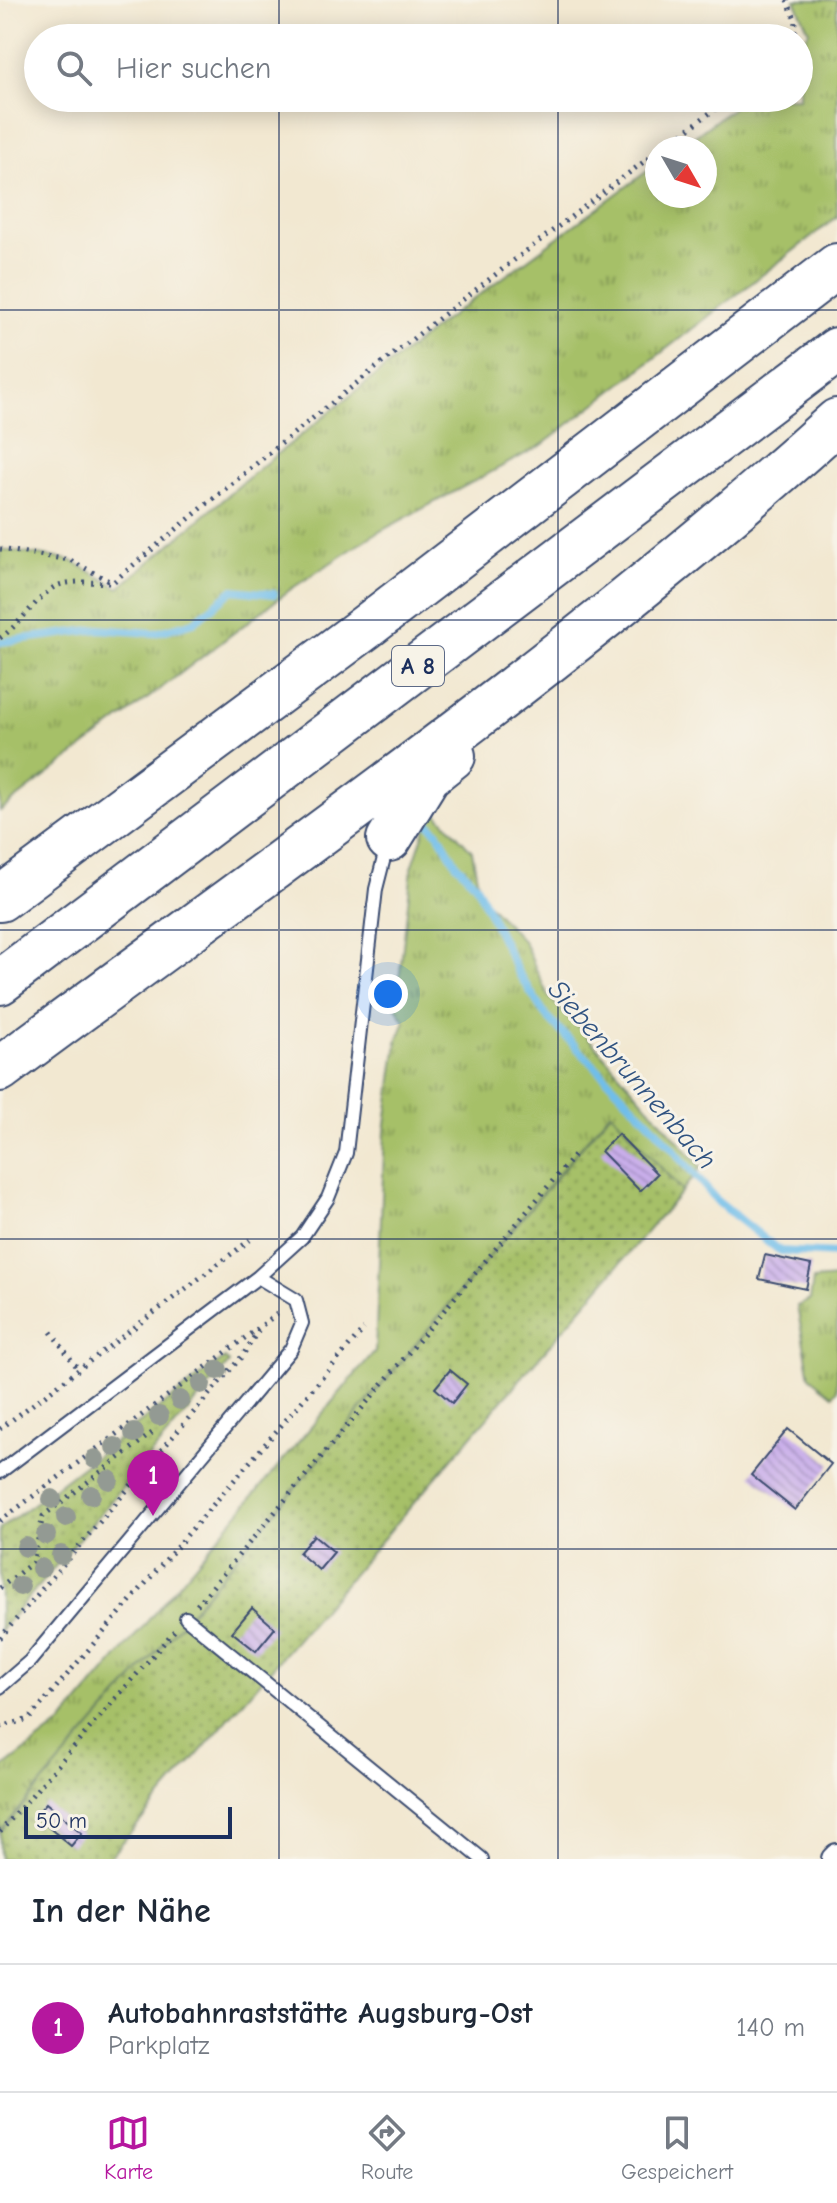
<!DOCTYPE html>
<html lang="de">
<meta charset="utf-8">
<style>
body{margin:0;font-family:"Comic Neue",sans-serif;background:#f2f2f3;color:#1f2937}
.compass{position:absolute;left:645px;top:136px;width:72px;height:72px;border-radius:50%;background:#fff;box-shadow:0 4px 20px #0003;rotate:129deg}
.scale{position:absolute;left:24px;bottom:20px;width:208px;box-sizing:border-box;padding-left:8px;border:4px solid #1b2f5e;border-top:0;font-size:22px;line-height:28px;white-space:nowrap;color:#1b2f5e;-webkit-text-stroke:6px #f7f3e8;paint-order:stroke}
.you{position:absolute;left:388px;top:994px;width:28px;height:28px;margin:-20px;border:6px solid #fff;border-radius:50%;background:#1a73e8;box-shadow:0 0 0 12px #1a73e833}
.badge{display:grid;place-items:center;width:52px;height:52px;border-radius:50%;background:#b5179e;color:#fff;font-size:26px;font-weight:700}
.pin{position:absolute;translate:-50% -66px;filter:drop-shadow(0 2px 4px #0008)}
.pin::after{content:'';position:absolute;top:42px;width:28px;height:24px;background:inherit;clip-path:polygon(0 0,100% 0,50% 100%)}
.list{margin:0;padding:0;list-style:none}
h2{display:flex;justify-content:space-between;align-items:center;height:104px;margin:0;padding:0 32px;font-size:34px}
h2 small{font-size:26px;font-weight:400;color:#747a83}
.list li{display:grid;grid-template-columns:52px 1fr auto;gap:24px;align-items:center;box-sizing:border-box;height:128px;padding:0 32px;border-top:2px solid #e0e1e3}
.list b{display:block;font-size:30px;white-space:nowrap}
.list p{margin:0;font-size:26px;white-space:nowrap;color:#747a83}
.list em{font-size:26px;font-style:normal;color:#747a83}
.icon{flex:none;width:44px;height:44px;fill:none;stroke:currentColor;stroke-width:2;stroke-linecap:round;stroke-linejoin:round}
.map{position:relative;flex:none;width:837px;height:1859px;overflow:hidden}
.search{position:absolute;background:#fff;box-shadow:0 4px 20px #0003;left:24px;right:24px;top:24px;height:88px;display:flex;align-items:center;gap:20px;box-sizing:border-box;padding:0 28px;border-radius:44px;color:#747a83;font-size:30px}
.sheet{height:232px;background:#fff}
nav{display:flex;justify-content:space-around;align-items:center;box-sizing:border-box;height:112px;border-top:2px solid #e0e1e3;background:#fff;font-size:22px;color:#747a83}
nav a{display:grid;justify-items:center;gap:4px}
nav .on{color:#b5179e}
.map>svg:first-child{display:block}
</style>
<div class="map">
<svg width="837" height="1859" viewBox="0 0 837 1859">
<defs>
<pattern id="grass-tufts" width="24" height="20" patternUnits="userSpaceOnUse" patternTransform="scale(2)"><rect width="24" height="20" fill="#a6c067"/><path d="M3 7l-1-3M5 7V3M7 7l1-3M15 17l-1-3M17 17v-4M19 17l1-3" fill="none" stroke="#869c58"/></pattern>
<pattern id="park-dots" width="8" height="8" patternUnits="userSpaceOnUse" patternTransform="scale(2)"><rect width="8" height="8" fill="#a6c067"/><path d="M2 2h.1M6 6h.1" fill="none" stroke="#869c58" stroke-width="1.8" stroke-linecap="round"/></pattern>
<pattern id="building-back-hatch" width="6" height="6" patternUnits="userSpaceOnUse" patternTransform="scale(2)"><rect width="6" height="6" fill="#c9aeea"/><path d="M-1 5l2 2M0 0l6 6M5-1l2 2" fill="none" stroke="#a28ec1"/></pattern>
</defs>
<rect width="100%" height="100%" fill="#f7f3e8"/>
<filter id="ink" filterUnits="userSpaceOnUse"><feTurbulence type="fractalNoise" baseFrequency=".0125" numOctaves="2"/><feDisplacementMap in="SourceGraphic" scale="16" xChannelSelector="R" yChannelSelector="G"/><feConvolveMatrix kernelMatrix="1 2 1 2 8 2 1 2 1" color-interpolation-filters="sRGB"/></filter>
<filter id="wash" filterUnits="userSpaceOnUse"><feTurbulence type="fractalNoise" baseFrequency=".006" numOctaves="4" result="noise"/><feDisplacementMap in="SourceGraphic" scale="32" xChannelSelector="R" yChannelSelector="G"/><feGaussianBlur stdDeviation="1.8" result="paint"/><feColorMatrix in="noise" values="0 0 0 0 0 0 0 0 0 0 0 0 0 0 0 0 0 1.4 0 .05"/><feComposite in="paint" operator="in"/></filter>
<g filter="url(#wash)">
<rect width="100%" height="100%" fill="#f2e8d1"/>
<path fill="url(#grass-tufts)" stroke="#607862" stroke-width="2" d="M 795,0 L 837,0 L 837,217 L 542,445 L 373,535 L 291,589 L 0,811 L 0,549 L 70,560 L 119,588 L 261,467 L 444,321 L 657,164 L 657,196 L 705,196 L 705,148 L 679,148 L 746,98 L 799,98 L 799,50 L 809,31 Z
M 432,808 L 472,851 L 480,895 L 524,942 L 548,996 L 586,1035 L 701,1167 L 682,1191 L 610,1112 L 186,1618 L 0,1832 L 0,1770 L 61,1724 L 375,1351 L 385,1131 L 397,1042 L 405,1021 L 396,1007 L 412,868 Z
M 837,1278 L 837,1390 L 833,1395 L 810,1377 L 797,1306 L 810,1300 L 813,1280 Z"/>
<path fill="url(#park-dots)" stroke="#607862" stroke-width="2" d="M 611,1112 L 682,1191 L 108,1859 L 0,1859 L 0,1832 L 186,1618 Z
M 225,1358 L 229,1363 L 0,1631 L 0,1529 Z"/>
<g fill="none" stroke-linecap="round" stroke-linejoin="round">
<path stroke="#70beea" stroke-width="8" d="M 0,642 L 99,629 L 155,633 L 194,622 L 233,590 L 274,594
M 422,816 L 438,833 L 457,865 L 476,885 L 517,971 L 547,1017 L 654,1127 L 718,1202 L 780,1251 L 837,1254"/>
</g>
<g id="blocks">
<path fill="url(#building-back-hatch)" d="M 618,1134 L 657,1174 L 640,1191 L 601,1151 Z
M 765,1255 L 811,1265 L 806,1289 L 759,1279 Z
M 450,1370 L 467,1384 L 452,1403 L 435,1388 Z
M 788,1429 L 831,1464 L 795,1510 L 751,1475 Z
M 314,1535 L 334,1552 L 319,1570 L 299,1553 Z
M 252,1608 L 275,1628 L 256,1651 L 232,1632 Z
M 46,1803 L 82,1833 L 71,1846 L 35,1816 Z"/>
</g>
</g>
<g filter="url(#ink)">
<use href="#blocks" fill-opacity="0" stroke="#3b4b6f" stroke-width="2"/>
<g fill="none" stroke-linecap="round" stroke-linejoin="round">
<g stroke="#3b4b6f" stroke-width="16">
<path id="lane" d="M 0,1472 L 258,1277 L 302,1237 L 328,1198 L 346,1153 L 376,889 L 387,846
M 186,1618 L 482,1859
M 0,1687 L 30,1661 L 291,1349 L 302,1323 L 296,1300 L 258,1277"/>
</g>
<g stroke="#3b4b6f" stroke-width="28">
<path id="street" d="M 834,1859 L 837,1856"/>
</g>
<g stroke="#3b4b6f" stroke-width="48">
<path id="highway" d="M 389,839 L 428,776 L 453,756
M 0,899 L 366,627 L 837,266
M 0,982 L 837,350
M 0,1069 C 283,859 575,657 837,421"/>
</g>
<path stroke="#3b4b6f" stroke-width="5" stroke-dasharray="2 6" stroke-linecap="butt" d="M 787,0 L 796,21 L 795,38
M 663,148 L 730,98
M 0,549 L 70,560 L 109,581
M 0,638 C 20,624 32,604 50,590 C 64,578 95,583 112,583 C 289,434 471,291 657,152
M 51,1332 L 79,1370
M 0,1429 L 250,1240
M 0,1521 L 281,1311
M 0,1588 L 33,1562 L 43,1516 L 152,1433
M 197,1605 L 576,1153
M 0,1638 L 243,1355 L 261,1326
M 0,1727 L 29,1719 L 364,1329
M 0,1832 L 175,1630"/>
<use href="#lane" stroke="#fff" stroke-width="12"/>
<use href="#street" stroke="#fff" stroke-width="24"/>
<use href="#highway" stroke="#fff" stroke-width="44"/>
</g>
<g fill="#939a93">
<circle cx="218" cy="1370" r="10"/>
<circle cx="201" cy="1384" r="10"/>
<circle cx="180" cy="1400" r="10"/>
<circle cx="159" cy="1416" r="10"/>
<circle cx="134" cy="1433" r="10"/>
<circle cx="115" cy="1447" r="10"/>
<circle cx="95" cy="1459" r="10"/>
<circle cx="109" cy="1480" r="10"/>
<circle cx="91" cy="1495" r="10"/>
<circle cx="52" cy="1499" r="10"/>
<circle cx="66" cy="1517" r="10"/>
<circle cx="46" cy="1535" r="10"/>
<circle cx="26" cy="1547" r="10"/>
<circle cx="61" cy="1555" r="10"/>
<circle cx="41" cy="1568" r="10"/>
<circle cx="20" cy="1586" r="10"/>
</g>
</g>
<path fill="none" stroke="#1b2f5e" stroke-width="2" stroke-opacity="0.55" d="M 279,0 L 279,38M 558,0 L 558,38M 279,98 L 279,1859M 558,98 L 558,1859M 0,310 L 837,310M 0,620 L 837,620M 0,930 L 837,930M 0,1239 L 837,1239M 0,1549 L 837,1549"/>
<g text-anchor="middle" stroke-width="6" stroke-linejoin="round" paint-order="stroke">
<rect fill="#f7f3e8" stroke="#5d6a87" stroke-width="2" x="392" y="646" width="52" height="40" rx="6"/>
<g font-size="24" font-weight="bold" fill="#1b2f5e">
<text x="418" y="674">A 8</text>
</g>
<g font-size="28" font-style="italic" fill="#305381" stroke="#f7f3e8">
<text transform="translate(633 1074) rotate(49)" y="10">Siebenbrunnenbach</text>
</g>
</g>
</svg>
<svg class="compass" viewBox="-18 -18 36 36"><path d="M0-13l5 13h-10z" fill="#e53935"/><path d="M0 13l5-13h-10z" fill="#747a83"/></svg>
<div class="scale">50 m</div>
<div class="you"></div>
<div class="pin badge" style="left:153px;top:1516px">1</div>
<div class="search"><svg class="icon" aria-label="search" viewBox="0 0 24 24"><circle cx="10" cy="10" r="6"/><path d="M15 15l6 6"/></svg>Hier suchen</div>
</div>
<section class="sheet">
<h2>In der Nähe<small></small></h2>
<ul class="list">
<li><span class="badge">1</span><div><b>Autobahnraststätte Augsburg-Ost</b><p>Parkplatz</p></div><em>140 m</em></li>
</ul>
</section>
<nav>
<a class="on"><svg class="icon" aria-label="map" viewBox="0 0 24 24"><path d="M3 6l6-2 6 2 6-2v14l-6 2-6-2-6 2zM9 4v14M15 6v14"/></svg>Karte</a>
<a><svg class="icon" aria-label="directions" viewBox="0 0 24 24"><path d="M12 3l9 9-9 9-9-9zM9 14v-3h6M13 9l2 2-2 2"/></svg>Route</a>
<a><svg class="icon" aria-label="saved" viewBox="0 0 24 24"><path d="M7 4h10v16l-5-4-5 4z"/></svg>Gespeichert</a>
</nav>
